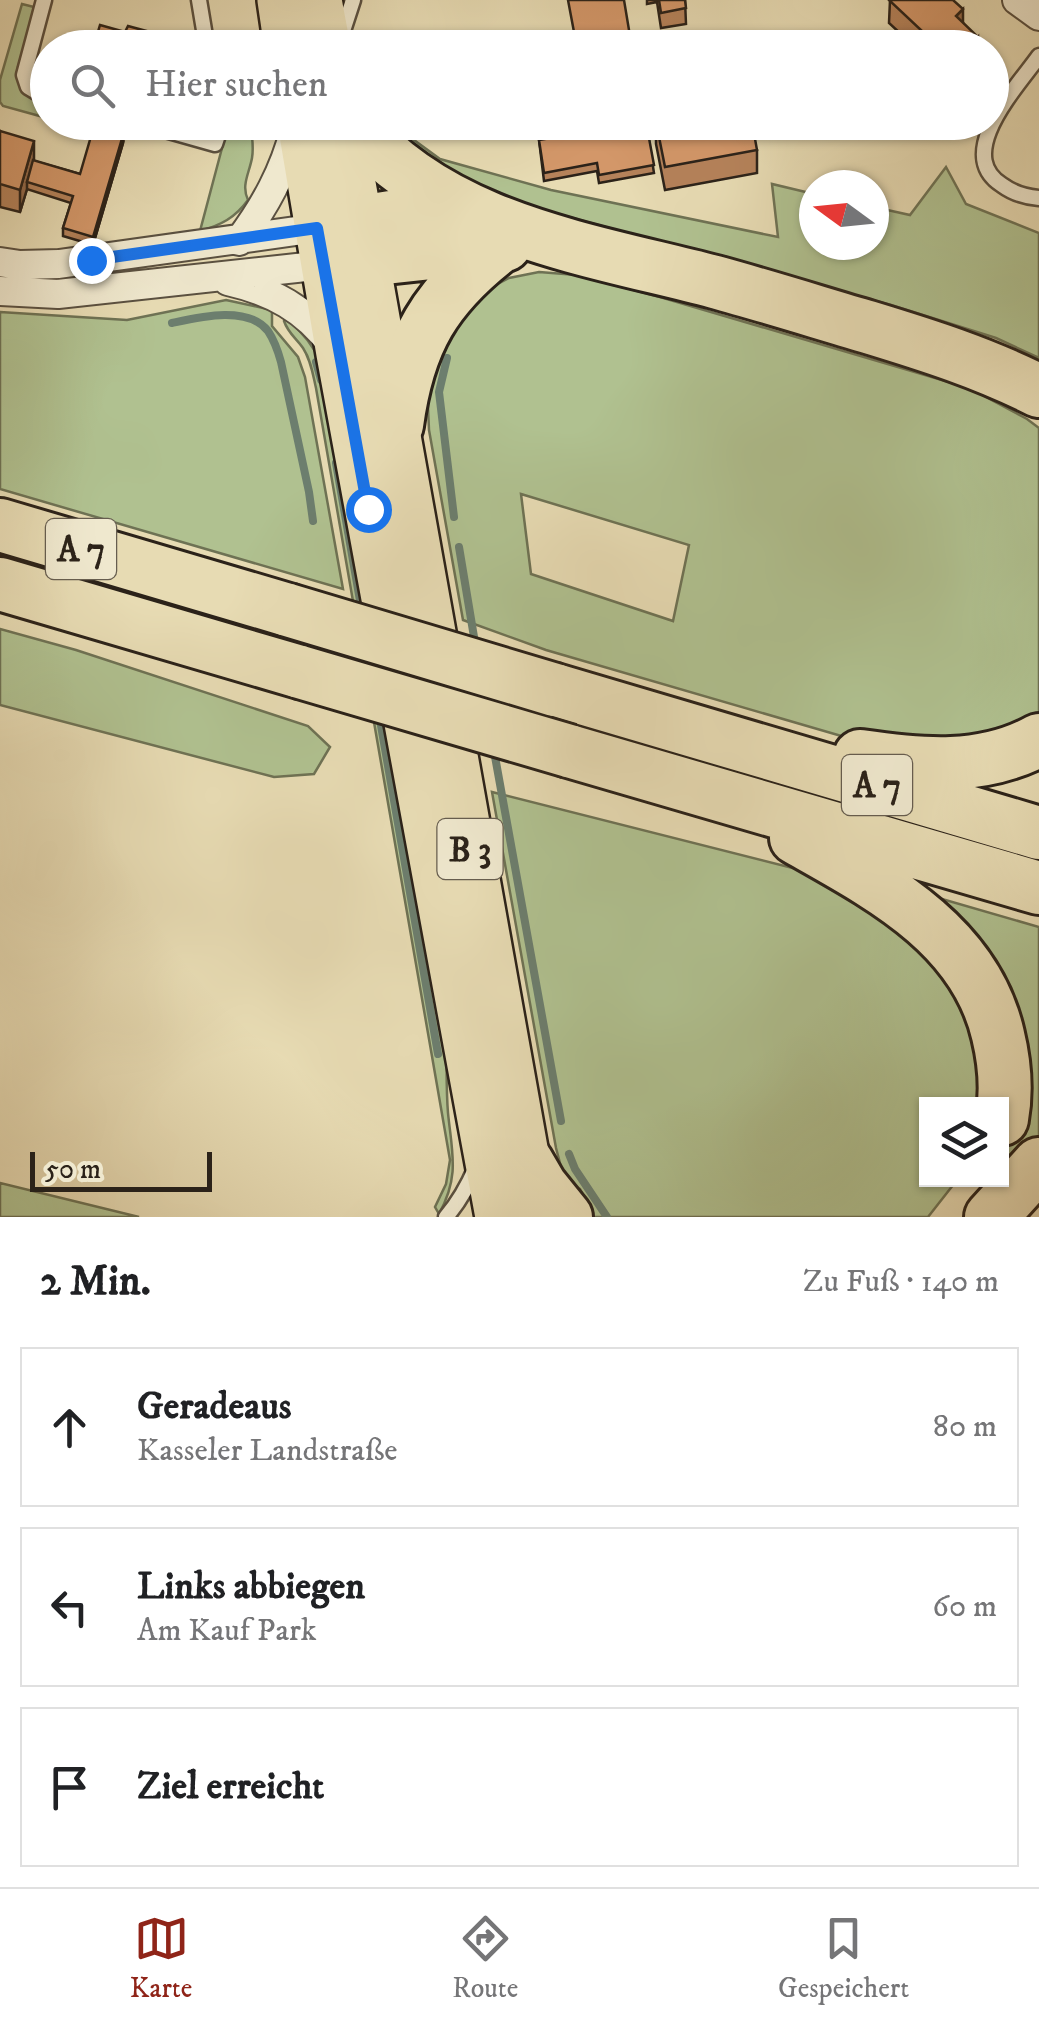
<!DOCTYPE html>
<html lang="de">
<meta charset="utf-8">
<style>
body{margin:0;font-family:"IM FELL DW Pica",serif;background:#f2f2f2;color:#202124}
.controls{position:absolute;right:30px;bottom:30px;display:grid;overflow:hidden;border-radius:0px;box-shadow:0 2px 8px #0004}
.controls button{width:90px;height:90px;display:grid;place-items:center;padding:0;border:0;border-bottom:2px solid #e0e0e0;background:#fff;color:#202124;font:50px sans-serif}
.compass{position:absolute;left:799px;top:170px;width:90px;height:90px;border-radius:50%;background:#fff;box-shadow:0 2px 8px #0004;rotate:285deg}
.scale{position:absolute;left:30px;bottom:25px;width:182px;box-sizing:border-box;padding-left:10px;border:5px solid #2b2219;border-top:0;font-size:28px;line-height:35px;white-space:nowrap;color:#2b2219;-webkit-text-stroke:8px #efe8ce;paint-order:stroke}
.stop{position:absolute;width:30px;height:30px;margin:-22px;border:8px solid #1a73e8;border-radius:50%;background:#fff}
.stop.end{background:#1a73e8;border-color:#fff;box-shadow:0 2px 10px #0008}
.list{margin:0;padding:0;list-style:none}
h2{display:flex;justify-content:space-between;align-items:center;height:130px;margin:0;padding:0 40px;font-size:42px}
h2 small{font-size:32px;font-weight:400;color:#757577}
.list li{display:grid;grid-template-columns:65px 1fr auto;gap:30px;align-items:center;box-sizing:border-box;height:160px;margin:0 20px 20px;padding:0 20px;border:2px solid #e0e0e0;border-radius:0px}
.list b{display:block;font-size:38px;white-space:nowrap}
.list p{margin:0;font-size:32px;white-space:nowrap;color:#757577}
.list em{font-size:32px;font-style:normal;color:#757577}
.icon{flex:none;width:55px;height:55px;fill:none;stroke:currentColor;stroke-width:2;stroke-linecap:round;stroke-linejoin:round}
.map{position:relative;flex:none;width:1039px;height:1217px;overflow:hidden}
.search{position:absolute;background:#fff;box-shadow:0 2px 8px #0004;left:30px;right:30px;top:30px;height:110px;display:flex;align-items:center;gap:25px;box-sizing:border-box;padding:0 35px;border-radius:55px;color:#757577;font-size:38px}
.sheet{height:670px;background:#fff}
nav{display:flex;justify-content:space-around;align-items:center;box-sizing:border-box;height:140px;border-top:2px solid #e0e0e0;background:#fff;font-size:28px;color:#757577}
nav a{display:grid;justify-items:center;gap:5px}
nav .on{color:#8f2418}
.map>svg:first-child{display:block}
</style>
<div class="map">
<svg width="1039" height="1217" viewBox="0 0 1039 1217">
<rect width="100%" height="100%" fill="#e7dbb3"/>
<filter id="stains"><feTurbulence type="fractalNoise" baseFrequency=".002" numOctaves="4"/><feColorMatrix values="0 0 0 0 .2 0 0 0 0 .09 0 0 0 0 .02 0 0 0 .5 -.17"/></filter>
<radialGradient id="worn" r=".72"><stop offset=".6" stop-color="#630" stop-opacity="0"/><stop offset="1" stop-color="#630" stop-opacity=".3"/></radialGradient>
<path fill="#b0c190" stroke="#6e7254" stroke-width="2.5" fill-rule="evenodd" d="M 22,4 L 34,7 L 35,12 L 18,67 C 18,86 30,99 47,105 L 47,118 L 3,106 L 0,102 L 0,80 Z
M 235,123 L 250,123 C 252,134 254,146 252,158 C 249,174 241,185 248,200 C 235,218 221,225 200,231 L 226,133 Z
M 377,123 L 401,123 L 414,140 L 440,159 L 551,190 L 778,237 L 772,184 L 814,194 L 814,245 L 874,245 L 874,207 L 910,215 L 946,167 L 966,204 L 1039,233 L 1039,358 L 996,338 L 891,305 L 481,193 Z
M 539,272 L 577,275 L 660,297 L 969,388 L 1027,419 L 1039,428 L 1039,725 L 1018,738 L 855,740 L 546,650 L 463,620 L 429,430 L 427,385 L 446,342 L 479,294 L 509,278 ZM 521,494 L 689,545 L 673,621 L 531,574 Z
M 226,300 L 272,310 L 272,326 L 298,357 L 305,377 L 343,589 L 0,489 L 0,312 L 127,320 Z
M 286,318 C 303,332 314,346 323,366 L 446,1040 C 447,1064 446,1089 448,1113 C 452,1153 460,1176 439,1214 L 435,1207 L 446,1184 L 450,1160 L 316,388 C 313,375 311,360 303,348 C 296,338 288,333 284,321 Z
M 0,629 L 76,650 L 308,726 L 330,747 L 314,774 L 274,777 L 0,705 Z
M 492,792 L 824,876 L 926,946 L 970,1004 L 983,1104 L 926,1104 L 926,1180 L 957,1180 L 928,1217 L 594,1217 L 580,1189 L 565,1182 L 556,1148 Z
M 904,888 L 1039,927 L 1039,1154 L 1002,1180 L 1002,1164 L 1014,1122 L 1017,1083 Z
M 0,1183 L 139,1217 L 0,1217 Z"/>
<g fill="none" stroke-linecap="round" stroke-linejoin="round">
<path stroke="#6c7e6e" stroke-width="8" d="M 172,323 C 199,317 248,305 268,331 C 274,340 278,351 281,362 L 309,492 L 313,521
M 447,358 L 439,392 L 454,517
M 316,362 L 321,380
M 336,463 L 362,612
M 459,547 L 476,649
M 379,714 L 438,1054
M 494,751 L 561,1121
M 569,1154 L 575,1169 L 607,1217"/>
<g stroke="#5a5040" stroke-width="19">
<path id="service" d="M 44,0 L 24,75 L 28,87 L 48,99
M 199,0 L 207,48
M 341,37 L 353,0
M 1039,56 C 1017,87 953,154 1002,185 C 1013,193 1026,197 1039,198
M 137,122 L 215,144 L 219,132 L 217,122
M 446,1217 C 459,1202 468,1186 476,1167"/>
</g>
<g stroke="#5a5040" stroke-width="32">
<path id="minor" d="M 1017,0 L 1039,16
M 239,241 C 265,206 284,172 295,129
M 0,262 L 20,265 L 59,264 L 317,228
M 228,281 C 272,291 306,309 333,346
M 0,291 L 58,294 L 324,265"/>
</g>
<g stroke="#2b2219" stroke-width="50">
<path id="primary" d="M 280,0 L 287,48
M 319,0 L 328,48
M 300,122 L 339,354 L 498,1217
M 342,122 L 534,1199"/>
</g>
<g stroke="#2b2219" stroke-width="58">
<path id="motorway" d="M 353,122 C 440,229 589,249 715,282 C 766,296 817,312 868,327 C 927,345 984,363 1039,391
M 360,222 L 410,214 L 473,218
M 367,260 L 505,245
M 397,425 C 408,342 435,296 502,245
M 0,525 L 288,610
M 0,584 L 300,672
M 555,690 L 1039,833
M 569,751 L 1039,888
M 860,756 C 921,765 983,771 1039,740
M 796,838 C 879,885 975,934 998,1035 C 1005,1064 1007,1091 1002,1119
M 527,1162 L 541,1186 L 566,1217
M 991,1217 L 1039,1164"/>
</g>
<use href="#service" stroke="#efe8ce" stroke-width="14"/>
<use href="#minor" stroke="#efe8ce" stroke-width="28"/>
<use href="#primary" stroke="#e7dbb3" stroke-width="45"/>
<use href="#motorway" stroke="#e7dbb3" stroke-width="52"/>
<g stroke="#2b2219" stroke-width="58" stroke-linecap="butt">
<path id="motorway-bridge" d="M 288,610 L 555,690
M 300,672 L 569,751"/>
</g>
<use href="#motorway-bridge" stroke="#e7dbb3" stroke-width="52"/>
</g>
<path fill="#b5825a" stroke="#2b2219" stroke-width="2.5" d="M 647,0 L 685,0 L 686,24 L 661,28 L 657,2 L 647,4 Z
M 890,0 L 963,23 L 978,48 L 916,48 L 889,23 Z
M 589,122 L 646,122 L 654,173 L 599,183 L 597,171 L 544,181 L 539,140 L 590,131 Z
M 656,122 L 757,150 L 757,173 L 665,190 L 656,144 Z
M 0,131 L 34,161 L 80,174 L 123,143 L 93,245 L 63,236 L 63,228 L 71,203 L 27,189 L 20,212 L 0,207 Z"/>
<path fill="#946a4a" stroke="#2b2219" stroke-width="2.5" d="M 963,9 L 963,32 L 956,16 Z
M 978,37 L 978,48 L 969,48 Z
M 123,135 L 123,143 L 93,245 L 93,237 Z
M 34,141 L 34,164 L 27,182 L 27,189 L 20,212 L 20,190 Z"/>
<path fill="#d39769" stroke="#2b2219" stroke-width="2.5" d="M 568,0 L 624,0 L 632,48 L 577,48 Z
M 659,0 L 685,0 L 686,8 L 661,13 Z
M 889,0 L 953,0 L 963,9 L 956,16 L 978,37 L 969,48 L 940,48 Z
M 100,25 L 125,32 L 128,26 L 150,32 L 149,36 L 187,48 L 74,48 L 76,40 L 94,45 Z
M 590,122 L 646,122 L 654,165 L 599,175 L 597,163 L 544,173 L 539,140 L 592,131 Z
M 656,122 L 752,122 L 757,150 L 665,167 Z
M 94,126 L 123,135 L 93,237 L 63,228 L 73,196 L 27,182 L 33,160 L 80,174 Z
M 0,131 L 34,141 L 20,190 L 0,184 Z"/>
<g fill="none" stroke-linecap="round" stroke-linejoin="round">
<path stroke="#1a73e8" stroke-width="12" d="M 91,260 L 317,228 L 368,509"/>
</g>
<g text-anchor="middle" stroke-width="9" stroke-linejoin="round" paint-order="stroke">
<g fill="#efe8ce" stroke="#665d4f" stroke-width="2.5">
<rect x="46" y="519" width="70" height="60" rx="8"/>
<rect x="842" y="755" width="70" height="60" rx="8"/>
<rect x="437.5" y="819" width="65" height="60" rx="8"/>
</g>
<g font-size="35" font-weight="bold" fill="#2b2219">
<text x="81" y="561">A 7</text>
<text x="877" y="797">A 7</text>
<text x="470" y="861">B 3</text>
</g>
</g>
<rect width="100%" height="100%" filter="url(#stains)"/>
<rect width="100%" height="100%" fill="url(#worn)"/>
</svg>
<div class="controls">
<button><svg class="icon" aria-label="layers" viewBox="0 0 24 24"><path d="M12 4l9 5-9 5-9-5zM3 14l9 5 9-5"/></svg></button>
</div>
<svg class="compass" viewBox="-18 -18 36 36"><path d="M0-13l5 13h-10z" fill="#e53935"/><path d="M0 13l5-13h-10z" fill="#757577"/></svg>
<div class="scale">50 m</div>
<div class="stop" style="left:368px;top:509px"></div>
<div class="stop end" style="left:91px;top:260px"></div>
<div class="search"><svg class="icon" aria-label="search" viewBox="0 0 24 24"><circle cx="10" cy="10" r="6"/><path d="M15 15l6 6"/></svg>Hier suchen</div>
</div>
<section class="sheet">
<h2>2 Min.<small>Zu Fuß · 140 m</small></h2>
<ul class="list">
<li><svg class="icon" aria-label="ahead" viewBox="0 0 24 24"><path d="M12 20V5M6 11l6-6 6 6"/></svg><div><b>Geradeaus</b><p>Kasseler Landstraße</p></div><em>80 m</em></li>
<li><svg class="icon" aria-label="left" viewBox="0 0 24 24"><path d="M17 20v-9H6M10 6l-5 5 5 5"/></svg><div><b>Links abbiegen</b><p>Am Kauf Park</p></div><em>60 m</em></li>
<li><svg class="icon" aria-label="arrive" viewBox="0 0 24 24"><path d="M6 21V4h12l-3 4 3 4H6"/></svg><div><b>Ziel erreicht</b></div></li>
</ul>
</section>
<nav>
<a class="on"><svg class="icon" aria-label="map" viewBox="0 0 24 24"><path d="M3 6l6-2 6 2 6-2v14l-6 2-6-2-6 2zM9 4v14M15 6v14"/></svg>Karte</a>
<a><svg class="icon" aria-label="directions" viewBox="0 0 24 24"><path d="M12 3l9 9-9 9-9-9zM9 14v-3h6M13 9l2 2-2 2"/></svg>Route</a>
<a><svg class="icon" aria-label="saved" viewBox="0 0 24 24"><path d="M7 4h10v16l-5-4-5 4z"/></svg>Gespeichert</a>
</nav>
